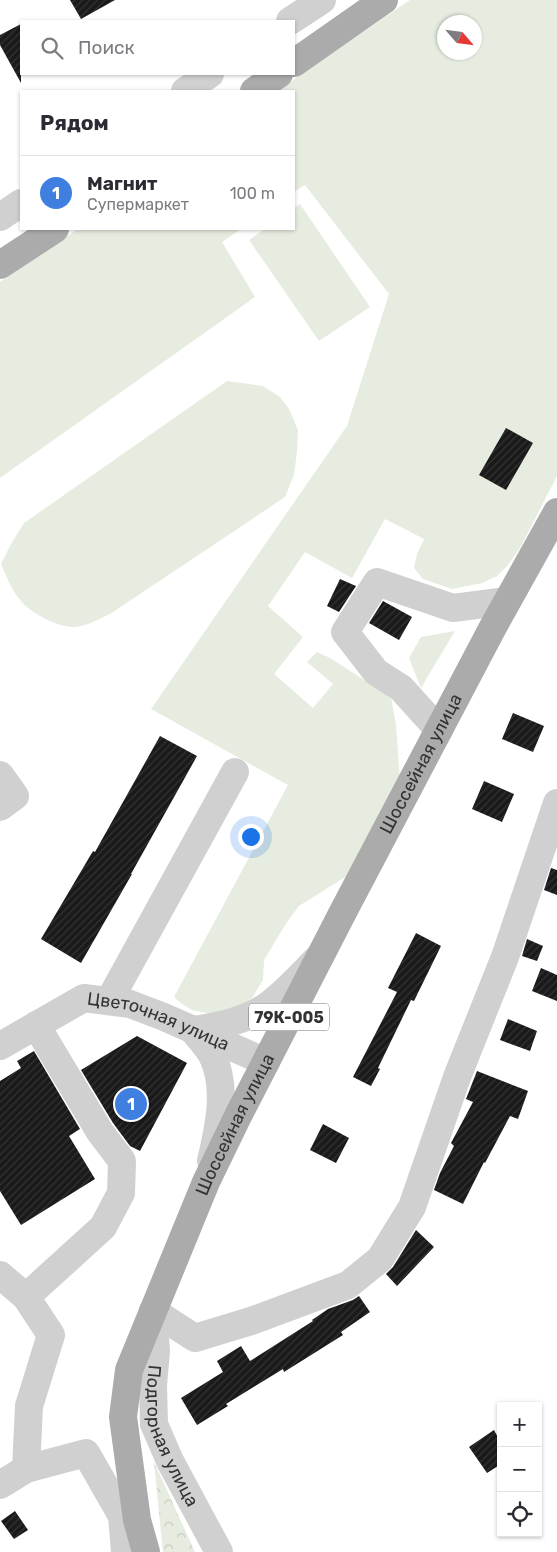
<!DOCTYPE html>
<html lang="ru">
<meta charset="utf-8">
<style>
body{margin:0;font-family:Rubik,sans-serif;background:#f7f7f7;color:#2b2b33}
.controls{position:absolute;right:15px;bottom:15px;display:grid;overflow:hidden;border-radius:0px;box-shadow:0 1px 4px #0004}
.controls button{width:45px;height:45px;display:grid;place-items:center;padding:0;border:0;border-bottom:1px solid #e1e1e2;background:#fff;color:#2b2b33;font:25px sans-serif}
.compass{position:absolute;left:437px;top:15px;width:45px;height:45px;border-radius:50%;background:#fff;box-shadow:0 1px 4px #0004;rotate:118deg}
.you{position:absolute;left:250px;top:836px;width:18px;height:18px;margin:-12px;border:4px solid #fff;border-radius:50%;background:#1a73e8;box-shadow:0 0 0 8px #1a73e833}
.badge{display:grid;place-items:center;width:32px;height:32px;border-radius:50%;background:#db2777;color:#fff;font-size:16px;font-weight:700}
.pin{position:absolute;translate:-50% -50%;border:2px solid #fff;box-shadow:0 1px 5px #0006}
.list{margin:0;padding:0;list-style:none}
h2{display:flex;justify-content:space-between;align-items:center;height:65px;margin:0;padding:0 20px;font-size:21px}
h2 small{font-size:16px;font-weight:400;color:#7c7c81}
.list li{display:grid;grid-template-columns:32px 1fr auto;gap:15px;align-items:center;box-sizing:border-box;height:75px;padding:0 20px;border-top:1px solid #e1e1e2}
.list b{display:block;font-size:19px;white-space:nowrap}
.list p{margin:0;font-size:16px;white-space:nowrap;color:#7c7c81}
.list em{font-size:16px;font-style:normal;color:#7c7c81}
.icon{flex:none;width:28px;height:28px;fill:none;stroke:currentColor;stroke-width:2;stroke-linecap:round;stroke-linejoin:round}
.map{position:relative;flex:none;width:557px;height:1552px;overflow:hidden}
.search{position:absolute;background:#fff;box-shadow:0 1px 4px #0004;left:20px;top:20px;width:275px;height:55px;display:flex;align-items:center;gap:12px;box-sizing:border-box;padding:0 18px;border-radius:0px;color:#7c7c81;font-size:19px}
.panel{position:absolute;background:#fff;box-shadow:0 1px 4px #0004;left:20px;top:90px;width:275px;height:140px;border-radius:0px}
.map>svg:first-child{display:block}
</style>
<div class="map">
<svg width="557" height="1552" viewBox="0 0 557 1552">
<defs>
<pattern id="forest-crowns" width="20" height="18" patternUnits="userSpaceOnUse" patternTransform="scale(1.25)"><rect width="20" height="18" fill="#e6ecdf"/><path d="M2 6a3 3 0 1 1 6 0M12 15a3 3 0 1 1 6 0" fill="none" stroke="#c6cbc0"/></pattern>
<pattern id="building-hatch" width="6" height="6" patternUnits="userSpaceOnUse" patternTransform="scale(1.25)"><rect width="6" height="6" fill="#1a1a1a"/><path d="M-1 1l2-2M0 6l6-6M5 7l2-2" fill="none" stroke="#333"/></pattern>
</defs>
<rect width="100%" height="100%" fill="#fff"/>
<path fill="#e6ecdf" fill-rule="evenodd" d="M 410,0 L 557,0 L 557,476 L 520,548 L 508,565 L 497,576 L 482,583 L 452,589 L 423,579 L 414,568 L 417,554 L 424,539 L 385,519 L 352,578 L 305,552 L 268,606 L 303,637 L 274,674 L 313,708 L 333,684 L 307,662 L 317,652 L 330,658 L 391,697 L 396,725 L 400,780 L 350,874 L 299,906 L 287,922 L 264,960 L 263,980 L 252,998 L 234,1010 L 219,1014 L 207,1013 L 192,1010 L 182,1004 L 174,997 L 288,785 L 151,709 L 347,426 L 389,294 L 305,185 L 294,192 L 294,91 L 277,91 ZM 444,22 L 474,22 L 474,52 L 444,52 Z
M 300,204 L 370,307 L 319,341 L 249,240 L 265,229 L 294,229 L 294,208 Z
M 78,229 L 241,229 L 222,242 L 255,297 L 0,478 L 0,282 Z
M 227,381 L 263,386 L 280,397 L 289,409 L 298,430 L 297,452 L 294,475 L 285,497 L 110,614 C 101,618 91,624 81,626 C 64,631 33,615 22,602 C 12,592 7,577 1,564 L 11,544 L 24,523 Z
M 455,631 L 421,688 L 409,658 L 421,637 Z"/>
<path fill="url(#forest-crowns)" d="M 154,1462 L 195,1552 L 163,1552 Z"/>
<path fill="url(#building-hatch)" d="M 70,0 L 115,0 L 81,19 Z
M 21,24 L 21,83 L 0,45 L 0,35 Z
M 506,428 L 533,443 L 506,490 L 479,475 Z
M 340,579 L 356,586 L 339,612 L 327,606 Z
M 383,601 L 412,617 L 399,640 L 369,623 Z
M 513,713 L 544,726 L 533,752 L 502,739 Z
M 160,736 L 197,756 L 131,874 L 132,874 L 81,963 L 41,939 L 93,851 L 95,852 Z
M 484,781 L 514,794 L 502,822 L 472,809 Z
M 551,868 L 557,870 L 557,895 L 544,890 Z
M 416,933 L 441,946 L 414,1001 L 411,1000 L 378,1068 L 380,1069 L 371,1086 L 353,1077 L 397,992 L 388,988 Z
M 527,939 L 543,946 L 537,961 L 522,956 Z
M 541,968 L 557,975 L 557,1001 L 532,991 Z
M 508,1019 L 537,1031 L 530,1051 L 500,1040 Z
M 137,1036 L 187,1063 L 140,1151 L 130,1146 L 113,1123 L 81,1070 Z
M 34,1051 L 80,1129 L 69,1136 L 95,1179 L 21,1225 L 0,1191 L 0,1081 L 21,1068 L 17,1061 Z
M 477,1071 L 528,1091 L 518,1119 L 510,1116 L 485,1163 L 484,1162 L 463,1204 L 434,1190 L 440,1173 L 454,1146 L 451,1143 L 473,1102 L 466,1099 Z
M 323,1124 L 349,1138 L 336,1163 L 310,1150 Z
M 416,1230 L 434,1247 L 397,1286 L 386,1274 L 393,1267 Z
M 359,1296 L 370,1312 L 341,1332 L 343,1335 L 284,1372 L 283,1369 L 226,1404 L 228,1406 L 197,1425 L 181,1398 L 223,1372 L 217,1361 L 241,1346 L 250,1361 L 313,1321 L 312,1320 L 328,1309 L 353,1300 Z
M 494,1430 L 501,1443 L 501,1464 L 487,1473 L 469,1447 Z
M 15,1511 L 28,1530 L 14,1539 L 1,1521 Z"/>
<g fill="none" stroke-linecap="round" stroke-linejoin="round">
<g stroke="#d0d0d0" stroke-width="28">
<path d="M 290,21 L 322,0"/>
<path d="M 185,91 L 210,74"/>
<path d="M 0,217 L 21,203"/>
<path d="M 439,730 L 401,688 L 376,672 L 345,632 L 377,582 L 453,608 L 507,601"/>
<path d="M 0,775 L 15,796 L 0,807"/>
<path d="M 109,1001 L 235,772"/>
<path id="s1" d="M 0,1046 L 84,998 L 130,1004 L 164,1017 L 266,1062"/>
<path d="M 211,1161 C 219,1127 228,1087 212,1055 C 207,1046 199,1038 193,1030 C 219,1026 245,1021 267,1006 C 285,993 301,975 316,960"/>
<path d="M 0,1275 L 26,1297 L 51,1335 L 29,1406 L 26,1469 L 86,1453 L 122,1516 L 125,1552"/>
<path d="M 26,1297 L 103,1227 L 121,1193 L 122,1161 L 100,1132 L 36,1025"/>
<path d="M 153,1311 L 195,1338 L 251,1321 L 348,1285 L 380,1259 L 412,1207 L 457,1077 L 505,957 L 557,803"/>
<path id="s2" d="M 153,1311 L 156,1351 L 153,1385 L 154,1424 L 170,1461 L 219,1552"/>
<path d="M 0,1485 L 26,1469"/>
</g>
<g stroke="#ababab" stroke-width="28">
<path d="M 294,63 L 384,0"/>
<path d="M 254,91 L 279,74"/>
<path d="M 0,265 L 55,229"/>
<path id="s3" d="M 146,1552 L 137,1520 L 123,1417 L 129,1370 L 206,1182 L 238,1116 L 344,910 L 493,627 L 557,512"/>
</g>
</g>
<g text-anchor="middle" stroke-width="5" stroke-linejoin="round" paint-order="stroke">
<rect fill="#fff" stroke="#707070" stroke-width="1" x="249" y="1003.5" width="80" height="27" rx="4"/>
<g font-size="16" font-weight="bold" fill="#333">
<text x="289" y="1023">79К-005</text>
</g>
<g font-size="18" fill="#333" stroke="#fff">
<text dy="6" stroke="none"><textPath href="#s3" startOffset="858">Шоссейная улица</textPath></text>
<text dy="6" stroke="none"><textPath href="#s1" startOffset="175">Цветочная улица</textPath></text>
<text dy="6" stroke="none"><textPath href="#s3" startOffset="452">Шоссейная улица</textPath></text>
<text dy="6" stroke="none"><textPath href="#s2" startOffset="129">Подгорная улица</textPath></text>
</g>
</g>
</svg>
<div class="controls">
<button>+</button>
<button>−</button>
<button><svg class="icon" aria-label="locate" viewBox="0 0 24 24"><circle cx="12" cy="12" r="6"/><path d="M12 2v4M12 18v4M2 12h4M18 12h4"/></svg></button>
</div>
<svg class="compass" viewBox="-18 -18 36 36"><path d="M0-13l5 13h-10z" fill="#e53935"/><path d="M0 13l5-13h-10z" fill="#7c7c81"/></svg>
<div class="you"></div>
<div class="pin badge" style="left:131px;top:1104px;background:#3f7fe0">1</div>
<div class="search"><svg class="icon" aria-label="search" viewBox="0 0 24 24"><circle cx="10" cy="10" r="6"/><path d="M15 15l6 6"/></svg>Поиск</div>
<section class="panel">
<h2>Рядом<small></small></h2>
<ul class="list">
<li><span class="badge" style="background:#3f7fe0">1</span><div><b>Магнит</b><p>Супермаркет</p></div><em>100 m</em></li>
</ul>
</section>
</div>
